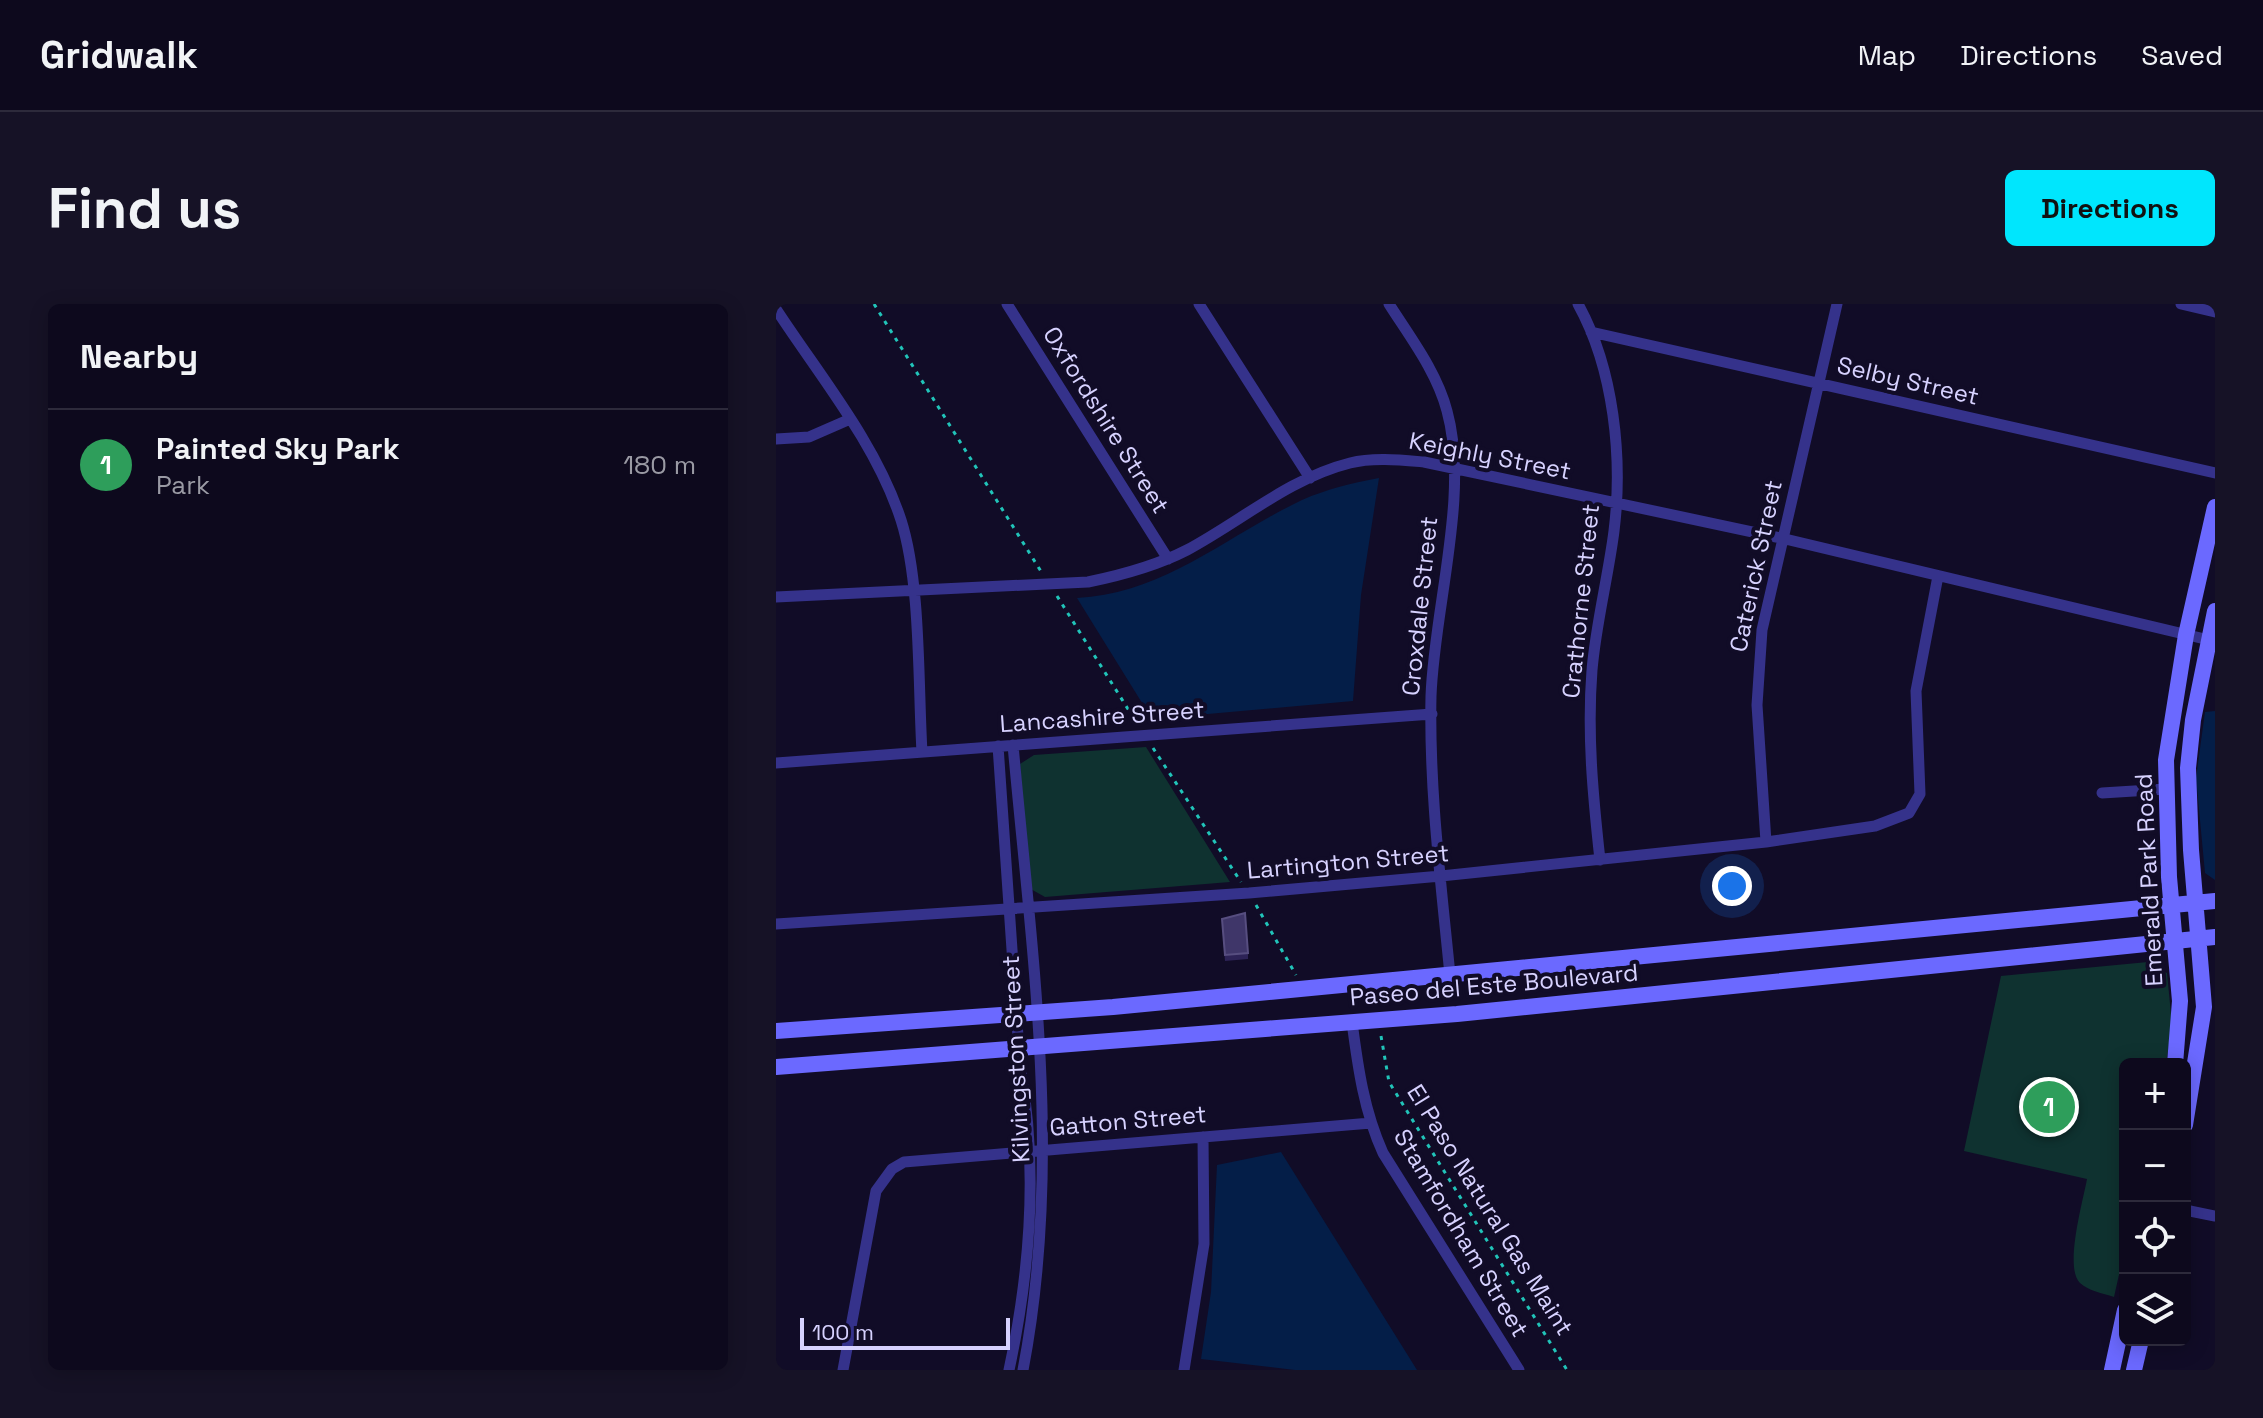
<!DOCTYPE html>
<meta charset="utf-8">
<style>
body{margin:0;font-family:"Space Grotesk",sans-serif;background:#161226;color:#f1f3f6}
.controls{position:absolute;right:24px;bottom:24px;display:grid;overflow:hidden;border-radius:12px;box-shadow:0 4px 20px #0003}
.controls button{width:72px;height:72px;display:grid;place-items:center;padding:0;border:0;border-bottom:2px solid #2d2a3b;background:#0d091d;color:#f1f3f6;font:40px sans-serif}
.scale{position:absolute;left:24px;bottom:20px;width:210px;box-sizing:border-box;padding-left:8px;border:4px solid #d7d2ff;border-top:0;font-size:22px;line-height:28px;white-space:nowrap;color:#d7d2ff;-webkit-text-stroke:6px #110c27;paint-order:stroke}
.you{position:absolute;left:956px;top:582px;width:28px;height:28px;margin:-20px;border:6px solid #fff;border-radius:50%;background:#1a73e8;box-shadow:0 0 0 12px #1a73e833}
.badge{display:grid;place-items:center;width:52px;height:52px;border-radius:50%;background:#00e6fd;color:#fff;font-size:26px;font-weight:700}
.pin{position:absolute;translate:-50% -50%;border:4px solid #fff;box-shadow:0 2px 8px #0006}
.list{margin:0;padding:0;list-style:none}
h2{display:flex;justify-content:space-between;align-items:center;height:104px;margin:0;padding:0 32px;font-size:34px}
h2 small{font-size:26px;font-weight:400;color:#9a9aa4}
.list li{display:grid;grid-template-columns:52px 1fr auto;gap:24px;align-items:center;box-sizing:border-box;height:112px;padding:0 32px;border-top:2px solid #2d2a3b}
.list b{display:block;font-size:30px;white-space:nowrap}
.list p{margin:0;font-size:26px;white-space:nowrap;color:#9a9aa4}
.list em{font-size:26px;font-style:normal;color:#9a9aa4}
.icon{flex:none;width:44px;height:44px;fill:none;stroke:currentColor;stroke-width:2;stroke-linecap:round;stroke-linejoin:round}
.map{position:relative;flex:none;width:1439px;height:1066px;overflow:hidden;border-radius:12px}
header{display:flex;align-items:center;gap:48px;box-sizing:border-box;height:112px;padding:0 40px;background:#0d091d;border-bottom:2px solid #2d2a3b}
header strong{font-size:38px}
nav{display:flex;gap:44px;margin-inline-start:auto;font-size:28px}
.intro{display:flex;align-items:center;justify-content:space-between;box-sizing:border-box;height:192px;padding:0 48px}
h1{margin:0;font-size:56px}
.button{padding:20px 36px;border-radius:12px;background:#00e6fd;color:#111;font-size:28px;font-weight:700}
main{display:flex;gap:48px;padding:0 48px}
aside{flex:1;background:#0d091d;border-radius:12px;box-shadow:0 4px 20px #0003}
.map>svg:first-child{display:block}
</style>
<header>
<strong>Gridwalk</strong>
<nav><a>Map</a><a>Directions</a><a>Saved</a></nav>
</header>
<div class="intro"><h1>Find us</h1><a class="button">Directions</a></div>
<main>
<aside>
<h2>Nearby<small></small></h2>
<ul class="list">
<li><span class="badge" style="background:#2e9e5b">1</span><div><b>Painted Sky Park</b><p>Park</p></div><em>180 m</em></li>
</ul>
</aside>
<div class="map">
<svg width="1439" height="1066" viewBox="0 0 1439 1066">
<rect width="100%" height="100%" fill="#110c27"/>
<path fill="#0f3230" d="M 370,443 L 454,578 L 269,593 L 253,584 L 244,460 L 258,451 Z
M 1372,658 L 1391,669 L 1396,720 L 1390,760 L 1349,760 L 1349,944 L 1338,993 C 1326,989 1313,987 1304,979 C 1288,964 1307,897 1311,875 L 1188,847 L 1225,672 Z"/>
<path fill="#041e48" d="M 603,174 L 585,291 L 577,397 L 376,415 L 301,294 C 388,290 450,232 526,196 C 551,185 576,179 603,174 Z
M 1439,407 L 1439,576 L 1429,569 L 1420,474 L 1429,408 Z
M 505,848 L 641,1066 L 519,1066 L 425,1055 L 435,988 L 441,861 Z"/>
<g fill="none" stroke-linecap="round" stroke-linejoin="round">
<path stroke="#21c4b9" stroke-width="3" stroke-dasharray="4 6" stroke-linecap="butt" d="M 98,0 L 266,269
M 281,292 L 362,421
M 377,444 L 465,578
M 480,601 L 520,671
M 605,732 L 613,778 L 791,1066"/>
<path stroke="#35328b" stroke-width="11" d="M 231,0 L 392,255
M 423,0 L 534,174
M 613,0 C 634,33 661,68 671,107 C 694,190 658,304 655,392 C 653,485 665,579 674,671
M 802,0 C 838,65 847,154 838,227 C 832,274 820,319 816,366 C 811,430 817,492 824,556
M 1405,0 L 1439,8
M 0,5 C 43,71 100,139 125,216 C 145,278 142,381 146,448
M 815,28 L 1439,169
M 0,135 L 33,133 L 72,116
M 0,293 L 312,278 C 346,271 380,262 411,246 C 465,217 514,174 574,159 C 597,153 625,156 648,158 L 1005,234 L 1433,336
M 237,441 C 256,652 287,857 247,1066
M 222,442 L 244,762 C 262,861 254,968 233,1066
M 0,459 L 656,410
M 1326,489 L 1390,485
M 990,538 L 981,401 L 986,326 L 1061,0
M 0,620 L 473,589 L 665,572 L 990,538 L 1099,522 L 1133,509 L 1144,490 L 1140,387 L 1162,272
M 576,718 C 582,764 588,807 607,849 L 743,1066
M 1409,906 L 1439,912
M 67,1066 L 100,887 L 116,865 L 128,858 L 595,819
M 408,1066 L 428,940 L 427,833"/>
<path stroke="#6b69ff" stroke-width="16" d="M 0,727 L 337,703 L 1439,597
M 1399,760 L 1404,697 L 1393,573 L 1390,456 L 1410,331 L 1439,203
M 0,763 L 681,710 L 1439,633
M 1409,821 L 1428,703 L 1415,546 L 1412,464 L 1417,416 L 1439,307
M 1336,1066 L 1349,1006
M 1358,1066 L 1365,1036"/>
</g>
<path fill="#2d2357" d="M 446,621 L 472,649 L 472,655 L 449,657 Z"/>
<path fill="#3f3669" stroke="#574e80" stroke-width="2" d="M 469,609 L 472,649 L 449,651 L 446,615 Z"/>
<g text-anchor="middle" stroke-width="8" stroke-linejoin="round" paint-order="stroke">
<g font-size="24" fill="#d7d2ff" stroke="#110c27">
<text transform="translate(1132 77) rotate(13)" y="8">Selby Street</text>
<text transform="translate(330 116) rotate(58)" y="8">Oxfordshire Street</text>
<text transform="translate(714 152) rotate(11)" y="8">Keighly Street</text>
<text transform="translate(980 262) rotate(-78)" y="8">Caterick Street</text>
<text transform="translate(805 297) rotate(-84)" y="8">Crathorne Street</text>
<text transform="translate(644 302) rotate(-84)" y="8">Croxdale Street</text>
<text transform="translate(326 413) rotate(-4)" y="8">Lancashire Street</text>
<text transform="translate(572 558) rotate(-5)" y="8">Lartington Street</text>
<text transform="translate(1373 576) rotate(-93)" y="8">Emerald Park Road</text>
<text transform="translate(718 681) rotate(-5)" y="8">Paseo del Este Boulevard</text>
<text transform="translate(240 755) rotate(-93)" y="8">Kilvingston Street</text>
<text transform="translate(352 817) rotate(-5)" y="8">Gatton Street</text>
<text transform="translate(714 906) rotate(58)" y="8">El Paso Natural Gas Maint</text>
<text transform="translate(685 929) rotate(59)" y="8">Stamfordham Street</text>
</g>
</g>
</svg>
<div class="controls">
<button>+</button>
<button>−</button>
<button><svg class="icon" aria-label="locate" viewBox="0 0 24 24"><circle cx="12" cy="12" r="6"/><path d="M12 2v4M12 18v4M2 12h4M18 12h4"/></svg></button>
<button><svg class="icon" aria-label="layers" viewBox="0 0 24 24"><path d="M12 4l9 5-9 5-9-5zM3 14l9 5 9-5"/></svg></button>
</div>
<div class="scale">100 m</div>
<div class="you"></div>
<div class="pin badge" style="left:1273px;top:803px;background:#2e9e5b">1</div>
</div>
</main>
